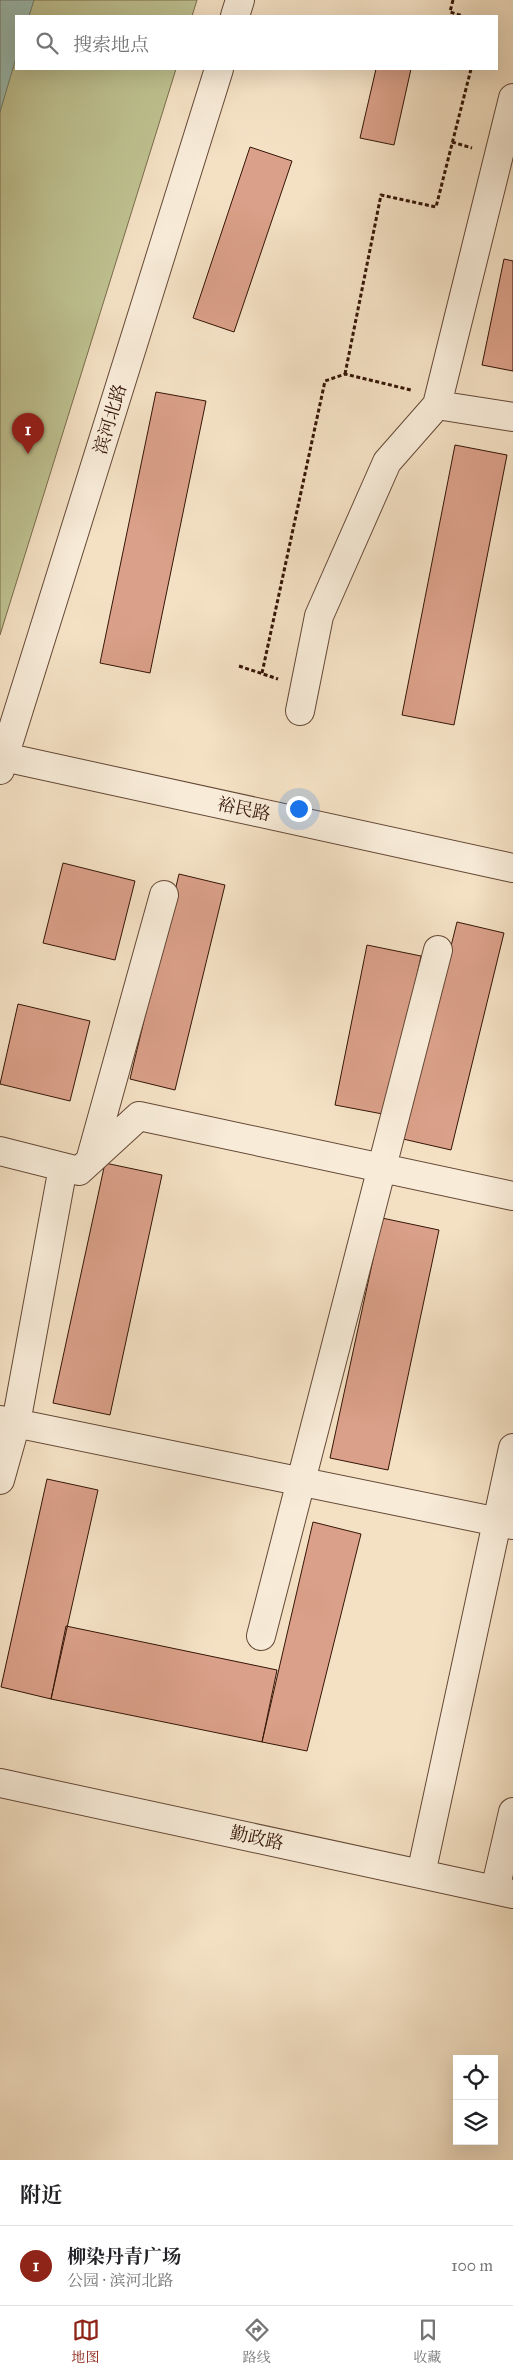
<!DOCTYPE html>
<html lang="zh">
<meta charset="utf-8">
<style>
body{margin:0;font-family:"IM FELL Great Primer","Noto Serif SC",serif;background:#f2f2f2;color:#202124}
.controls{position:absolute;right:15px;bottom:15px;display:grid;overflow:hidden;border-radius:0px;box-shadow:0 5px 20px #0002}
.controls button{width:45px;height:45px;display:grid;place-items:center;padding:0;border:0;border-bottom:1px solid #e0e0e0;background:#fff;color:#202124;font:25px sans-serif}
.you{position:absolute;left:298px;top:808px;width:18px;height:18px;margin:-12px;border:4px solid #fff;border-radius:50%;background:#1a73e8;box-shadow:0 0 0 8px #1a73e833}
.badge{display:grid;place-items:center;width:32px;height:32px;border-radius:50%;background:#8f2418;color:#fff;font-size:16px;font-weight:700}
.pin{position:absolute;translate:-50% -41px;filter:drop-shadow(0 1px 2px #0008)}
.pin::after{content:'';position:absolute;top:26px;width:18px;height:15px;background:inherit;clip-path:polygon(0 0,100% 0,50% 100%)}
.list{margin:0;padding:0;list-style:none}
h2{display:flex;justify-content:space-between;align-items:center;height:65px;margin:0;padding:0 20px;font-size:21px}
h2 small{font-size:16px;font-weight:400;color:#757577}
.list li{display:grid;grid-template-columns:32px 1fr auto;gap:15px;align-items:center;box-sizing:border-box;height:80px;padding:0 20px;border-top:1px solid #e0e0e0}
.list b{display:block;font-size:19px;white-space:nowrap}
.list p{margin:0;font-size:16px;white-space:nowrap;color:#757577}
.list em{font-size:16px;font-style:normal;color:#757577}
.icon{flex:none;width:28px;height:28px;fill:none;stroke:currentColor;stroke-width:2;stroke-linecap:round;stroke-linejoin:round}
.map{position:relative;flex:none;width:513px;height:2160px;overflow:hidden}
.search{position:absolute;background:#fff;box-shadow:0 5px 20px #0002;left:15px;right:15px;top:15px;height:55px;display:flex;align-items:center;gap:12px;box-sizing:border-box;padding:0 18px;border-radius:0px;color:#757577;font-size:19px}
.sheet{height:145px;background:#fff}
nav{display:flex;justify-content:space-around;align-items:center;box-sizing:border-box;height:70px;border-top:1px solid #e0e0e0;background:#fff;font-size:14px;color:#757577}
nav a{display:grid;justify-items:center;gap:2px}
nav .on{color:#8f2418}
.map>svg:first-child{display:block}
</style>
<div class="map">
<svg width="513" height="2160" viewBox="0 0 513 2160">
<rect width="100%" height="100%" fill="#f4e1c4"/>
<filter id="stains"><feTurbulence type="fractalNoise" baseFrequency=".004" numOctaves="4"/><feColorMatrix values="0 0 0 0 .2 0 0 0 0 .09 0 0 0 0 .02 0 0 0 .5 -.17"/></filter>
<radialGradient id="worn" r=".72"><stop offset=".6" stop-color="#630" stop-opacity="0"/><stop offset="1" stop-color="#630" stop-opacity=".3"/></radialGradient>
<path fill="#bfc291" stroke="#7a6c4c" d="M 24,0 L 197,0 L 192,16 L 20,16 Z
M 16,29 L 16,69 L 176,69 L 0,635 L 0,87 Z"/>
<path fill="#9cbeb2" stroke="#737a6d" d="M 0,0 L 34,0 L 29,16 L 16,16 L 16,58 L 0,112 Z"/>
<path fill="#daa089" stroke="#351506" d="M 376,69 L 411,69 L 394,145 L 360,138 Z
M 250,147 L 292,161 L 234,332 L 193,318 Z
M 504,259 L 513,261 L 513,371 L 482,365 Z
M 156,392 L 206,401 L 150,673 L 100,663 Z
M 455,445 L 507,455 L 454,725 L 402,715 Z
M 63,863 L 135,881 L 115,960 L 43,943 Z
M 179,874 L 225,885 L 175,1090 L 130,1079 Z
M 457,922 L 504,933 L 451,1150 L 403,1139 Z
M 367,945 L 421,956 L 388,1115 L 335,1105 Z
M 18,1004 L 90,1021 L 70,1101 L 0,1084 Z
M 105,1163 L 162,1175 L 110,1415 L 53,1403 Z
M 382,1218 L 439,1230 L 388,1470 L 330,1458 Z
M 47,1479 L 98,1490 L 51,1699 L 1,1687 Z
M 313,1522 L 361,1534 L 307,1751 L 262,1742 Z
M 66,1626 L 277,1670 L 262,1742 L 51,1699 Z"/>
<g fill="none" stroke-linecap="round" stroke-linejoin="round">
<g stroke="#654836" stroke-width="30">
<path id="minor" d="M 235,16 L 240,0
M 437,405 L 513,417
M 300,711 L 319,616 L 387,462 L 437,405 L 513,98
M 4,757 L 513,868
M 0,770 L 219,69
M 0,1151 L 79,1171 L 139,1116 L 513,1196
M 90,1161 L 164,895
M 0,1420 L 513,1525
M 0,1480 L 16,1423 L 63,1167
M 261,1636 L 438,950
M 0,1783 L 513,1894
M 421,1874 L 513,1448
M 495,1890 L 513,1812"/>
</g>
<path stroke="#351506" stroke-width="3" stroke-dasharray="4 2.5" stroke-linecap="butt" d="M 453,0 L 450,12 L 463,16
M 452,142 L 472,148
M 345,374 L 381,195 L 436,207 L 471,69
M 239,666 L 278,679
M 262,673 L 325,381 L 345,374 L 411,390"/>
<use href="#minor" stroke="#f8ecd9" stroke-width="28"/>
</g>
<g text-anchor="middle" stroke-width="5" stroke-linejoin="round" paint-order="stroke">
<g font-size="18" fill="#351506" stroke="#f8ecd9">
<text transform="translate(110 419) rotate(-73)" y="6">滨河北路</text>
<text transform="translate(244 809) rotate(12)" y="6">裕民路</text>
<text transform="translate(257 1838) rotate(12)" y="6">勤政路</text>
</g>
</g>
<rect width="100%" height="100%" filter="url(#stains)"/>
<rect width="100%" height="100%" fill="url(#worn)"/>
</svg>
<div class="controls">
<button><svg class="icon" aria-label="locate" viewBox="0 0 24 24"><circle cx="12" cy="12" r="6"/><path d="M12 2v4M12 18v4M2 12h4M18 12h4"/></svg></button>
<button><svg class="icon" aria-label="layers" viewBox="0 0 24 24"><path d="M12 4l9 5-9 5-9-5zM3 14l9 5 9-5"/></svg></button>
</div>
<div class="you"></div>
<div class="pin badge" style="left:28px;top:454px">1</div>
<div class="search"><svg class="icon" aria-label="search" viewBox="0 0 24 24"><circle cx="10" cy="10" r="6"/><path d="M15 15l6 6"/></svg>搜索地点</div>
</div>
<section class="sheet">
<h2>附近<small></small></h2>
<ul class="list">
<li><span class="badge">1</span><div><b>柳染丹青广场</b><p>公园 · 滨河北路</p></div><em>100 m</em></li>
</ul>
</section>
<nav>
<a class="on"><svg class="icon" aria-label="map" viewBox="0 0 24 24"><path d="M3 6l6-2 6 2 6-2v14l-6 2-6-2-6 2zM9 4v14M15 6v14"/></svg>地图</a>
<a><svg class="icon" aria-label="directions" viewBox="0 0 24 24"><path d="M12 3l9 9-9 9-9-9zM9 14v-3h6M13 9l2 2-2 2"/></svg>路线</a>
<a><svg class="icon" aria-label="saved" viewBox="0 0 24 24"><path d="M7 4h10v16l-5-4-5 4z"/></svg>收藏</a>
</nav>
